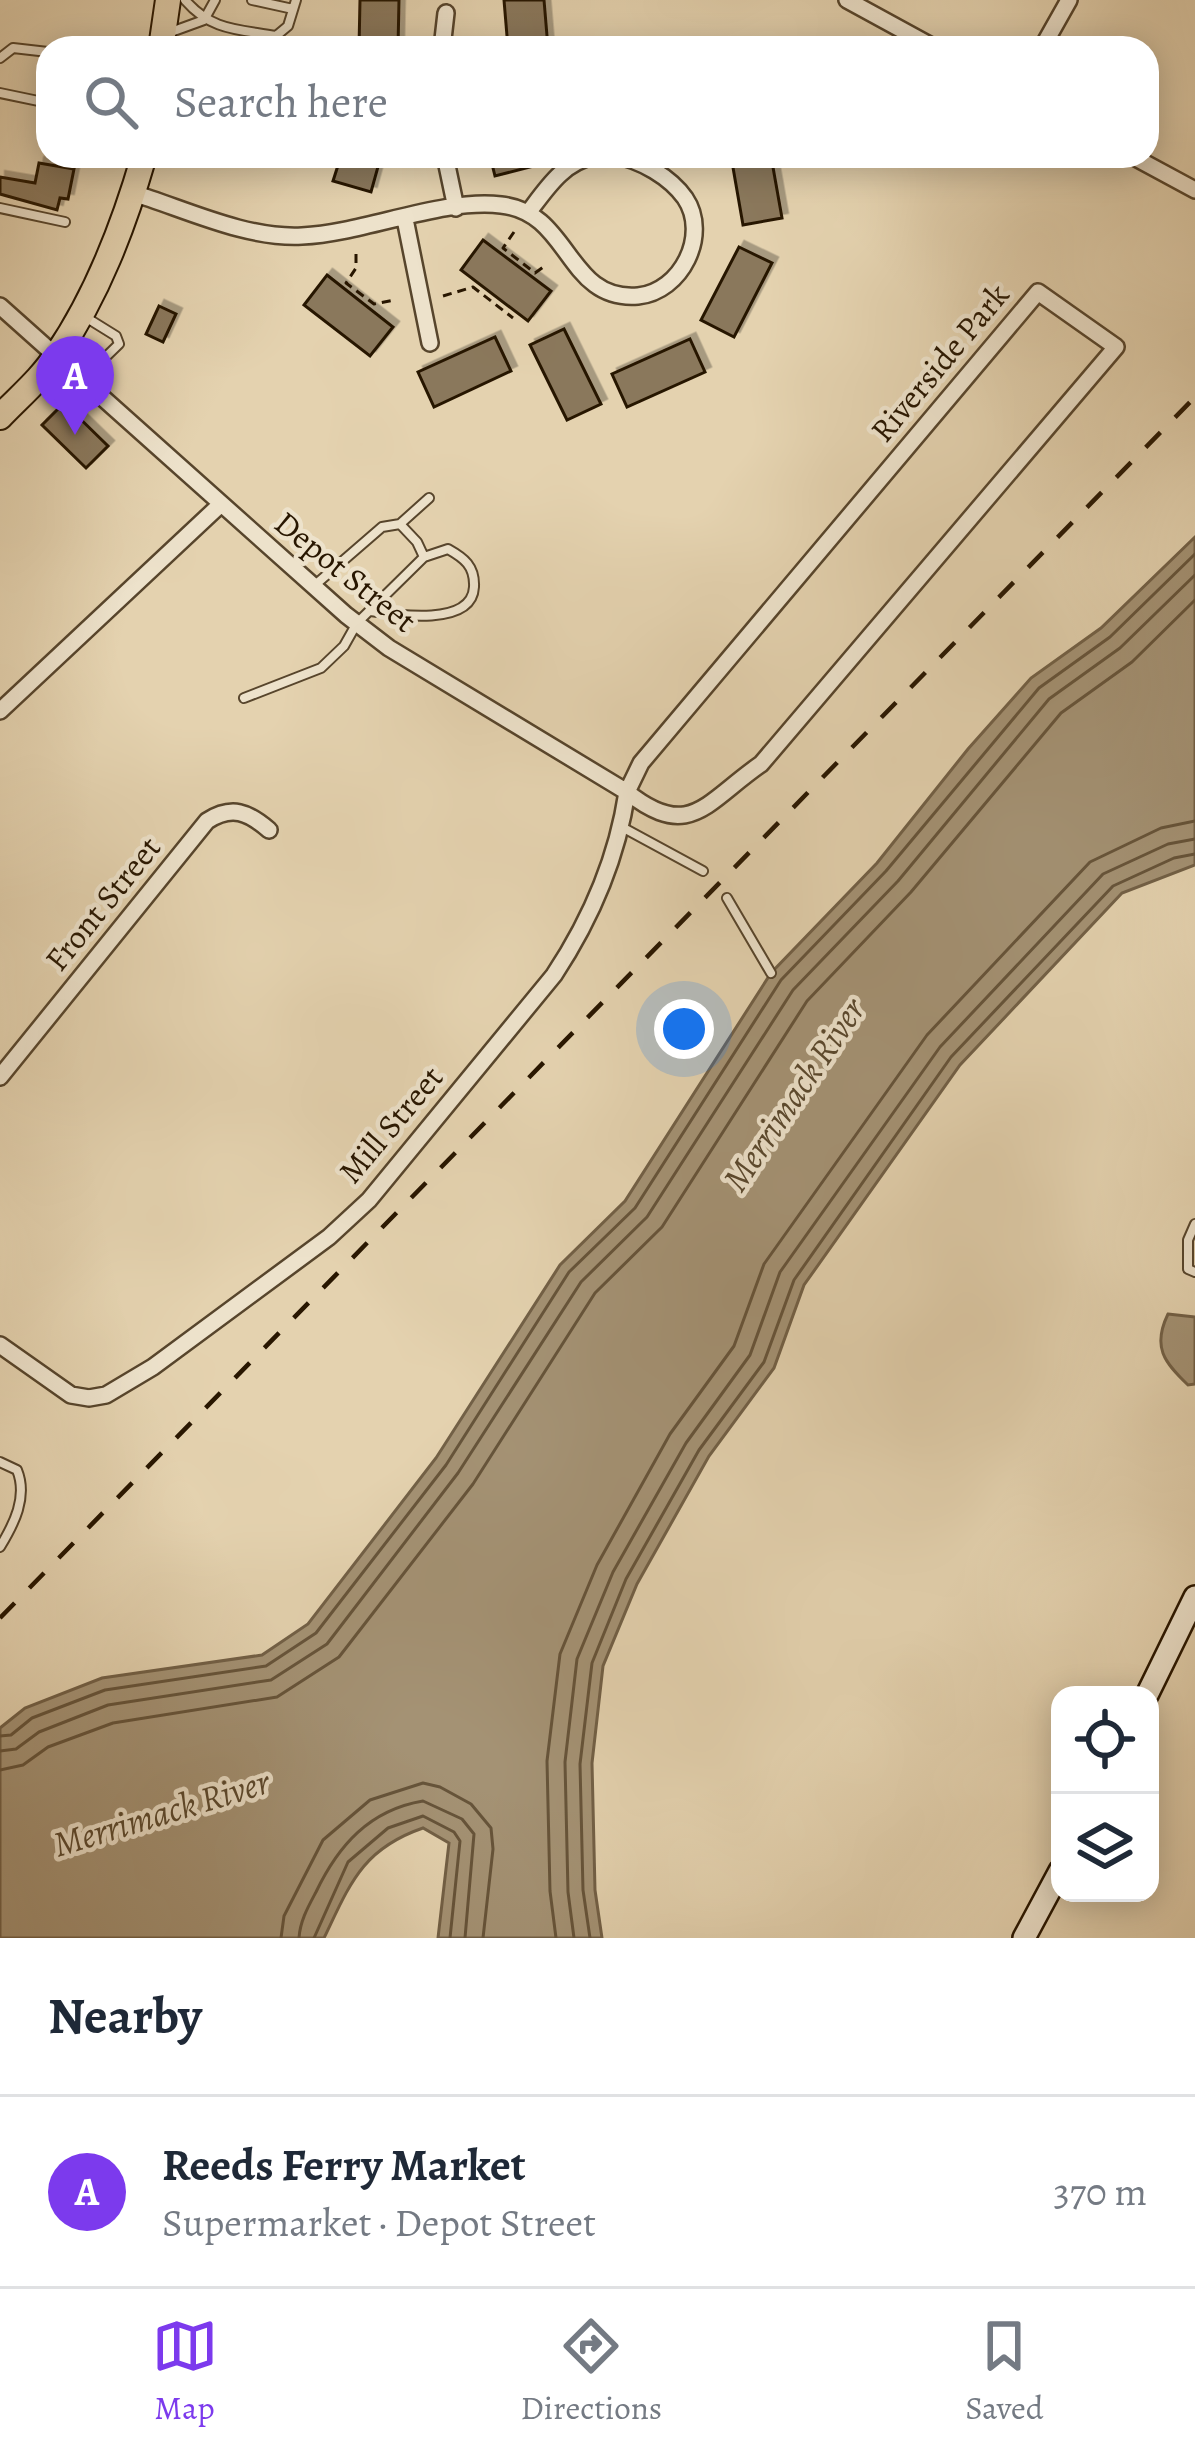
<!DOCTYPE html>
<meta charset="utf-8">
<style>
body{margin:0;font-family:Alegreya,serif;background:#f2f2f3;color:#1f2937}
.controls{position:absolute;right:36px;bottom:36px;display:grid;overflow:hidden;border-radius:24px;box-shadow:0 6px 30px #0003}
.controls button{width:108px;height:108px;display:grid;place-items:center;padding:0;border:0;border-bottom:3px solid #e0e1e3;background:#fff;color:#1f2937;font:60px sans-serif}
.you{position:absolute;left:684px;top:1029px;width:42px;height:42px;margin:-30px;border:9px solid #fff;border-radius:50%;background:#1a73e8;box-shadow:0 0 0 18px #1a73e833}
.badge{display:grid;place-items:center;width:78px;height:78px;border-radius:50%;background:#7c3aed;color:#fff;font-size:39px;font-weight:700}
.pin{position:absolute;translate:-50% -99px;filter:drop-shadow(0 3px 6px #0008)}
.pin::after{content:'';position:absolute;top:63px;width:42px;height:36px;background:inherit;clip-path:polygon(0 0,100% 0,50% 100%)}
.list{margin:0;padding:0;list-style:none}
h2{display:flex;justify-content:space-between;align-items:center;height:156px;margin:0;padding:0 48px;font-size:51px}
h2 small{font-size:39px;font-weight:400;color:#747a83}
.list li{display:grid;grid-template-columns:78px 1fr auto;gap:36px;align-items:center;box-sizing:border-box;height:192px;padding:0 48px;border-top:3px solid #e0e1e3}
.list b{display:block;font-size:45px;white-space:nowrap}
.list p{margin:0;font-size:39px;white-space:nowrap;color:#747a83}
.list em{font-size:39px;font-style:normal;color:#747a83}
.icon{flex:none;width:66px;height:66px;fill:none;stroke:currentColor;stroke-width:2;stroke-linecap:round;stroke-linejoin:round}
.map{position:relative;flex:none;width:1195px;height:1938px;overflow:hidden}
.search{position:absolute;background:#fff;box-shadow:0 6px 30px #0003;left:36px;right:36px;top:36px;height:132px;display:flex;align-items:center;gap:30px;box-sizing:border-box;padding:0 42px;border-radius:36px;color:#747a83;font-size:45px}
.sheet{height:348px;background:#fff}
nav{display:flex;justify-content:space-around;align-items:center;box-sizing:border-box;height:168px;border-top:3px solid #e0e1e3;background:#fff;font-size:33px;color:#747a83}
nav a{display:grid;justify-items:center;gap:6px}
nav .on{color:#7c3aed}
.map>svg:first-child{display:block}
</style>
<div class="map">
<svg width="1195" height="1938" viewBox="0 0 1195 1938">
<defs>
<filter id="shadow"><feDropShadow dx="5.5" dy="-5.5" stdDeviation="0" flood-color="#0004"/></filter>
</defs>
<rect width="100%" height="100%" fill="#e4d2af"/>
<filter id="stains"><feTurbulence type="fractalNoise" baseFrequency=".00167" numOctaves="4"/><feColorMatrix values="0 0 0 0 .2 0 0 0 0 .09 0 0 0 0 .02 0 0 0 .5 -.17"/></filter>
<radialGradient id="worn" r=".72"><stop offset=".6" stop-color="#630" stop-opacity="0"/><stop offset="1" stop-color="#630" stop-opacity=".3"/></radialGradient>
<path fill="#a49274" stroke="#726046" stroke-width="3" d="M 1195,537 L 1195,865 L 1122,893 L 960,1065 L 804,1285 L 774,1368 L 709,1456 L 637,1584 L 603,1666 L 592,1763 L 595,1890 L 602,1938 L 438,1938 L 449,1843 L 423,1828 C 362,1849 350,1884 324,1938 L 0,1938 L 0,1728 L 25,1708 L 102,1678 L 262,1655 L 308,1624 L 436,1458 L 560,1265 L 625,1201 L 771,973 L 877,863 L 968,749 L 1031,678 L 1101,628 Z
M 1168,1314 L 1195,1317 L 1195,1384 L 1188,1385 C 1164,1362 1152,1347 1168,1314 Z"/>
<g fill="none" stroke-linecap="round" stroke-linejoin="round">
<path stroke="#66543a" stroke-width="3" d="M 0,1736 L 11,1735 L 32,1718 L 105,1690 L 266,1666 L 316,1633 L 446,1465 L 569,1272 L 635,1208 L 781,980 L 886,871 L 1039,688 L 1110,637 L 1195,554
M 0,1751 L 16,1749 L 39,1732 L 108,1705 L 271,1680 L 327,1644 L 458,1473 L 581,1282 L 647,1217 L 793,990 L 898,881 L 1049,699 L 1120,648 L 1195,575
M 0,1770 L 23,1765 L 48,1747 L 113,1723 L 277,1697 L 339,1657 L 473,1484 L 595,1293 L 662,1227 L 807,1001 L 911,892 L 1061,713 L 1132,662 L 1195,600
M 281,1938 L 284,1916 L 323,1840 L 370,1800 L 423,1783 L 440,1787 L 471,1804 L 491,1828 L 493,1849 L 483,1938
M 299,1938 C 300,1921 308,1907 316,1892 C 338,1846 369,1810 423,1801 L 462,1819 L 474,1834 L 465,1938
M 314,1938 L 348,1862 L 388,1828 L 423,1816 L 454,1832 L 460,1841 L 450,1938
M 556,1938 L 550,1891 L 547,1761 L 560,1654 L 597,1565 L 670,1434 L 734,1346 L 764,1264 L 927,1035 L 1090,862 L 1161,828 L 1195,821
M 574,1938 L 568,1892 L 565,1762 L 577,1659 L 613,1572 L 686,1443 L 750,1355 L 780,1272 L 940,1047 L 1103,874 L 1168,844 L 1195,839
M 590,1938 L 583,1890 L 580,1764 L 592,1663 L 626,1579 L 699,1450 L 764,1362 L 794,1280 L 951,1057 L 1113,886 L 1174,858 L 1195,854"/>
</g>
<path fill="#8a785b" stroke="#281600" stroke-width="3" filter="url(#shadow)" d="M 360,0 L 399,0 L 398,48 L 359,48 Z
M 504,0 L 544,0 L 548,48 L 508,48 Z
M 341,156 L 381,156 L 371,192 L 333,181 Z
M 490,156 L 531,156 L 534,166 L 495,176 Z
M 731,156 L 771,156 L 782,218 L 743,225 Z
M 39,163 L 74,169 L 68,199 L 60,198 L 57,210 L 0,194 L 0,177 L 35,183 Z
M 483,240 L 551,291 L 528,321 L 461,270 Z
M 739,247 L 772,263 L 734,337 L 701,320 Z
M 327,275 L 393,327 L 370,356 L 304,305 Z
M 159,306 L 176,314 L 163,342 L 146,334 Z
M 564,329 L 601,404 L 567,420 L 530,345 Z
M 495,337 L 511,371 L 434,407 L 418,372 Z
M 690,339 L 705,372 L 627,407 L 612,374 Z
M 64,403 L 108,446 L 86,468 L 42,425 Z"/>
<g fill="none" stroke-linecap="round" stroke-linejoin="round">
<g stroke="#57452c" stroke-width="12">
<path id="lane" d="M 185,0 C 212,31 237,29 276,36 L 288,26 L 296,0
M 252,0 L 293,9
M 171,32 L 204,20 L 215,0
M 0,58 L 13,48 L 48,52
M 0,93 L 48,103
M 0,208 L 65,222
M 84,378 L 119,344 L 116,336 L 87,318
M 400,524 L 429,498
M 370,611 C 396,615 472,627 474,587 C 475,566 464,558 448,549 L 424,557
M 244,698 L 321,668 L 344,646 L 357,623 L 424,557 L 417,542 L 400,524 L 382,527 L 315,585
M 620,826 L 703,871
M 727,898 L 771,973
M 1195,1224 L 1188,1240 L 1188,1269 L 1195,1272
M 0,1462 L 17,1470 C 28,1497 14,1524 0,1547"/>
</g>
<g stroke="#57452c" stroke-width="20">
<path id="street" d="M 847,0 L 935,48
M 442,48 L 446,13
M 1042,48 L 1069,0
M 445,156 L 456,208
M 1132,156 L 1195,190
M 133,193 C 185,209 246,239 302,236 C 365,233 441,198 501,205 C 571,212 566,302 638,296 C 681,292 710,235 685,198 C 670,177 641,160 616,156
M 528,213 C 547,188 563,162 595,156
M 405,219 L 430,343
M 1038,292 L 1116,347 L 761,764 C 706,802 690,842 627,792 L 641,763 Z
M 0,306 L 346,615 L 389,648 L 627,792 C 617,859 591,919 554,975 L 369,1200 L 329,1237 L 153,1367 L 106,1395 L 89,1398 L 71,1395 L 0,1345
M 0,711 L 221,504
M 0,1077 L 207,821 C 232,805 248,812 269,830"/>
</g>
<g stroke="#281600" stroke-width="26">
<path id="secondary" d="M 1147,1695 L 1195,1597
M 1024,1938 L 1060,1871"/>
</g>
<g stroke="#281600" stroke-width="28">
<path id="primary" d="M 161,48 L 168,0
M 0,417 C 19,397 42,378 57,354 C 98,294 124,225 144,156"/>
</g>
<path stroke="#281600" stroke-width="3" stroke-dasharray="9 6" stroke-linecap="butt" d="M 139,48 L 139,44
M 514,232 L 503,248 L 535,273 L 546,265
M 356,254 L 356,268 L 346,283 L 374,304 L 395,300
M 443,296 L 473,287 L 513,318"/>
<use href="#lane" stroke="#ede2cb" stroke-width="8"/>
<use href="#street" stroke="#ede2cb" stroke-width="15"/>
<use href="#secondary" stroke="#ede2cb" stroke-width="21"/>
<use href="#primary" stroke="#e4d2af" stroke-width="24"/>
<path stroke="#281600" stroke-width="4.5" stroke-dasharray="21 21" stroke-linecap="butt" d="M 0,1618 L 1195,397"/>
</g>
<g text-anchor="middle" stroke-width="9" stroke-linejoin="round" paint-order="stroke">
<g font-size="33" fill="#281600" stroke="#ede2cb">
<text transform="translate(939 362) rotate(-50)" y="12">Riverside Park</text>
<text transform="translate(346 571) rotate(39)" y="12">Depot Street</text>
<text transform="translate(102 903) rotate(-51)" y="12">Front Street</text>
<text transform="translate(390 1124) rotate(-50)" y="12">Mill Street</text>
</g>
<g font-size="36" font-style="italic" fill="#5a482e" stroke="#ede2cb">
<text transform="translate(793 1094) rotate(-56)" y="13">Merrimack River</text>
<text transform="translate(161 1812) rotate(-17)" y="13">Merrimack River</text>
</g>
</g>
<rect width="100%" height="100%" filter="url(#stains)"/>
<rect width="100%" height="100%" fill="url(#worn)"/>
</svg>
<div class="controls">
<button><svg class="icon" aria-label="locate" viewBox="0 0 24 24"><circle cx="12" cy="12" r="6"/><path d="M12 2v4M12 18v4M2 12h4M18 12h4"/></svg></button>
<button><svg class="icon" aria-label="layers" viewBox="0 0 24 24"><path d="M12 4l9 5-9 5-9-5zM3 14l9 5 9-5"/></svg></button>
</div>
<div class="you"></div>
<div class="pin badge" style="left:75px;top:435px">A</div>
<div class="search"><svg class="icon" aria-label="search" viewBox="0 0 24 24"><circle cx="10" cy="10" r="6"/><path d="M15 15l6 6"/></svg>Search here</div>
</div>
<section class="sheet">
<h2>Nearby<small></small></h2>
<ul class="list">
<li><span class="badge">A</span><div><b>Reeds Ferry Market</b><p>Supermarket · Depot Street</p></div><em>370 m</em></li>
</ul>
</section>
<nav>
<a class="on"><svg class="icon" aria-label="map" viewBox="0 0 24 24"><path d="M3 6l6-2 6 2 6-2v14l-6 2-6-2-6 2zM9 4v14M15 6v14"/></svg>Map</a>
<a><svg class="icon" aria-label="directions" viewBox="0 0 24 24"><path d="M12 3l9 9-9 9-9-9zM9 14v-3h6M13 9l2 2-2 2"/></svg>Directions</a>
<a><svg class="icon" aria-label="saved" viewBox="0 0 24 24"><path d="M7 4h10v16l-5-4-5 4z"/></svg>Saved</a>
</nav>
